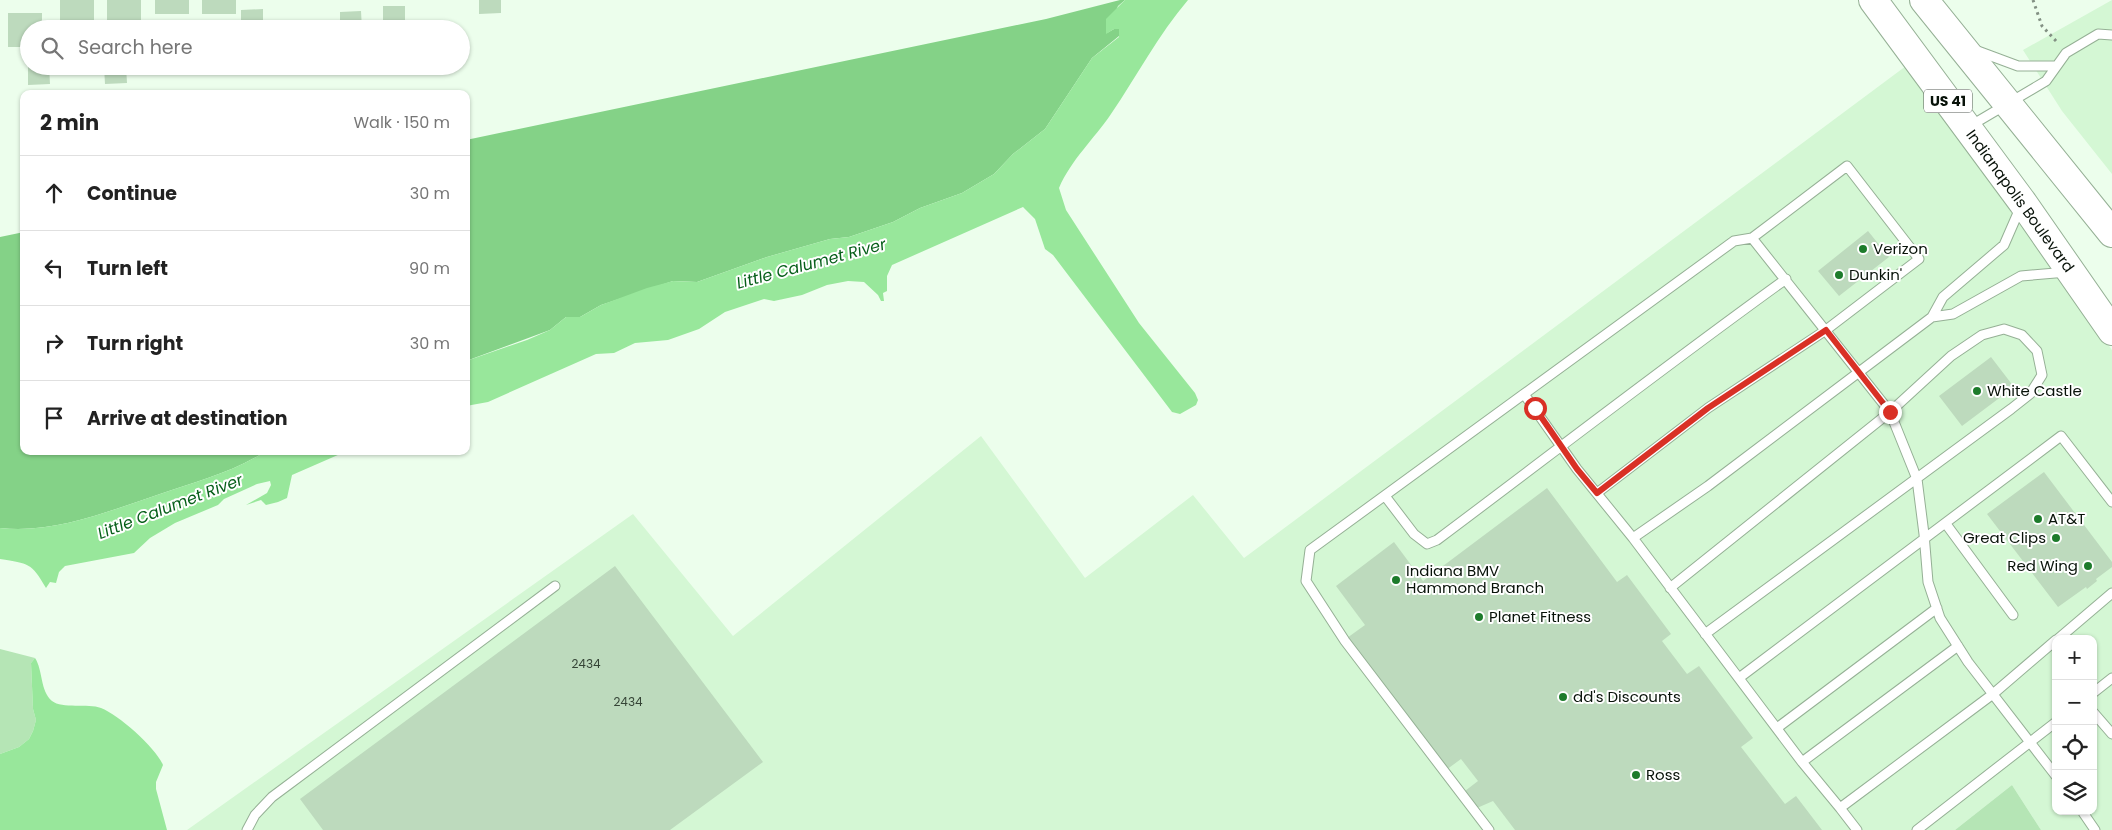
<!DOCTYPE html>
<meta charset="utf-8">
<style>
body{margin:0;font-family:Poppins,sans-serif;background:#f6f6f6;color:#222}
.controls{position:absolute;right:15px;bottom:15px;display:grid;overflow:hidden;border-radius:10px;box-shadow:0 1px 4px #0004}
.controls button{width:45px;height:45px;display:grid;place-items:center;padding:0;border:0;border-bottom:1px solid #e0e0e0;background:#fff;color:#222;font:25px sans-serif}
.stop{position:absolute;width:15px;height:15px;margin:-11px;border:4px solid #d93025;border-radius:50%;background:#fff}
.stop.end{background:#d93025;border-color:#fff;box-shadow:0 1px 5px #0008}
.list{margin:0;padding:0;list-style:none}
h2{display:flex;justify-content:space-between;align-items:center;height:65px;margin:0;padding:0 20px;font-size:21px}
h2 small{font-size:16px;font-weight:400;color:#767676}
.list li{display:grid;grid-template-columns:32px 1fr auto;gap:15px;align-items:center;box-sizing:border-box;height:75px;padding:0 20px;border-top:1px solid #e0e0e0}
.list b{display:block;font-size:19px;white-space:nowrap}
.list em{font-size:16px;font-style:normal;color:#767676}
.icon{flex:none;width:28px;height:28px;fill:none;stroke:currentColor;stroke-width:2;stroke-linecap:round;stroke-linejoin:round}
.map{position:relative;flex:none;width:2112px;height:830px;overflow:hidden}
.search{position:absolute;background:#fff;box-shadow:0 1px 4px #0004;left:20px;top:20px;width:450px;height:55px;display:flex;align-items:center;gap:12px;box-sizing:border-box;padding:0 18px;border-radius:28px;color:#767676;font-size:19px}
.panel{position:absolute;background:#fff;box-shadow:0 1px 4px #0004;left:20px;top:90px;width:450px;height:365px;border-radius:10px}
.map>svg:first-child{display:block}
</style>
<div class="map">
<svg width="2112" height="830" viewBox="0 0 2112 830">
<rect width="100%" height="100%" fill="#ecfeec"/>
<path fill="#d4f7d4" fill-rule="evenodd" d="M 2112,0 L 2112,174 L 2062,111 L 2023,50 Z
M 1906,66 L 2112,350 L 2112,830 L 2041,830 L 2012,785 L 1955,830 L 187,830 L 633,514 L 733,636 L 981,436 L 1085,578 L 1193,495 L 1244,558 ZM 2056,639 L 2093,639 L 2093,811 L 2056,811 Z"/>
<path fill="#b5e5b5" d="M 0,649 L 35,658 L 31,663 L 33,709 L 36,720 L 33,731 L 29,739 L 19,747 L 0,754 Z
M 2012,785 L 2041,830 L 1955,830 Z"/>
<path fill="#84d287" d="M 1120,0 L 1125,0 L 1118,6 L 1107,33 L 1114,29 L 1119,29 L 1119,36 L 1092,58 L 1045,129 L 1013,154 L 994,174 L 962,193 L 920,208 L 893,222 L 849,237 L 830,239 L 767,257 L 697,282 L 673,281 L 601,305 L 580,317 L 566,317 L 550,330 L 466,361 L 466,140 L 1046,19 Z
M 24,232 L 24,451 L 266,451 C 234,472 195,482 160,494 C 109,511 54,534 0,528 L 0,237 Z"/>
<path fill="#98e79b" d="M 1125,0 L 1188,0 C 1158,35 1137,76 1111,114 C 1094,139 1071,160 1059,188 L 1066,210 L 1139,323 L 1195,393 L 1198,400 L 1196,405 L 1180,414 L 1172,412 L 1053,255 L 1045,249 L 1035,219 L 1023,207 L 892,265 L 887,276 L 887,291 L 883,293 L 884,301 L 881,301 L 878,295 L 864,282 L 848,281 L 827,285 L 802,295 L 774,301 L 764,299 L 725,312 L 699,329 L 668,340 L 635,343 L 614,353 L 596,354 L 488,402 L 466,406 L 466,361 L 527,340 L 550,330 L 566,317 L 580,317 L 601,305 L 647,288 L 673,281 L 697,282 L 767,257 L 830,239 L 849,237 L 893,222 L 920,208 L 962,193 L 994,174 L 1013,154 L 1045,129 L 1092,58 L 1119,37 L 1119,29 L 1114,29 L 1106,34 L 1106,19 Z
M 266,451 L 347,451 L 292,475 L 287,498 L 278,502 L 266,505 L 261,500 L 246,505 L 267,493 L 271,485 L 270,481 L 257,484 L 224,499 L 218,505 L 175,523 L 150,538 L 134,553 L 65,566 L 59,572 L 56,583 L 50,582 L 46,588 C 31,562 29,564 0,559 L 0,528 C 54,534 109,511 160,494 C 195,482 234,472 266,451 Z
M 35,658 C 43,670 40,691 52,701 C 62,709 88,703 101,708 C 119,715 156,748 163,765 L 156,782 L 156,789 L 167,830 L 0,830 L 0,754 L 19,747 L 29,739 L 33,731 L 36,720 L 33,709 L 31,663 Z"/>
<path fill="#bddabd" d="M 60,0 L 94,0 L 94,29 L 60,29 Z
M 107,0 L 141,0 L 141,29 L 107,29 Z
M 155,0 L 189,0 L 189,14 L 155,14 Z
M 202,0 L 236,0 L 236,14 L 202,14 Z
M 479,0 L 501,0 L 501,13 L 479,14 Z
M 383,6 L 405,6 L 405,29 L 383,29 Z
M 263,9 L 263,29 L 241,29 L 241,10 Z
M 361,11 L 362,29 L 340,29 L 340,12 Z
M 8,13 L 42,13 L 42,29 L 29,29 L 29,47 L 8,47 Z
M 28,66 L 49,66 L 50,84 L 28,85 Z
M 104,66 L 126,66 L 127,83 L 105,84 Z
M 150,66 L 172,66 L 172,72 L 150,73 Z
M 1868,231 L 1889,257 L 1839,296 L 1818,271 Z
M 1991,357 L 2014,387 L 1962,426 L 1939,396 Z
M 2044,472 L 2112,562 L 2112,567 L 2096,579 L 2097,581 L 2087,589 L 2086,587 L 2058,607 L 1987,514 Z
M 1547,488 L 1617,582 L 1627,575 L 1671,634 L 1662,641 L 1687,674 L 1699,666 L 1753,738 L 1741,747 L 1785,804 L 1796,796 L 1822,830 L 1515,830 L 1493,801 L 1477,808 L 1465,791 L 1478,781 L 1461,759 L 1446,770 L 1347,638 L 1365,625 L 1336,586 L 1394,542 L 1423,581 Z
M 615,566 L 763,762 L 670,830 L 323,830 L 300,799 Z"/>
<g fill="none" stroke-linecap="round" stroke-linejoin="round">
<g stroke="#95b095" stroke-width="11">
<path id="lane" d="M 1975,50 L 2018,66 L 2055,66
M 1970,126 L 2046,81 L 2066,53 L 2098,34 L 2112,35
M 2021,206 L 2004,245 L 1943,297 L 1932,317 L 1708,486 L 1633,538 L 1577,469 L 1524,394 L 1734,241 L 1752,238 L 1890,412 L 1917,479 L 1924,534 L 1928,582 L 1940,618 L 1968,662 L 2056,776
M 1932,317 L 1953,314 L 2021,276 L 2067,272
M 1597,493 L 1708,408 L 1826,330 L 1919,259 L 1847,166 L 1752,238
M 1385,496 L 1414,534 L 1427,544 L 1437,540 C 1553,453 1668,364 1786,279
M 1946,524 L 2013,615
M 1633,538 L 1802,762 L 1840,808 L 1993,694 L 2056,640
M 1670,588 L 1890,412 L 1951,356 L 1982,335 L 2004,329 L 2022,335 L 2037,351 L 2042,375 L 2030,394 L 2011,409 L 1705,634
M 2058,639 L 2112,593
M 1739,678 L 2061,436 L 2112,502
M 2093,693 L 2112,678
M 2093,712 L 2112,734
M 1777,728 L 1937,608
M 1802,762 L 1958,646
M 1840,808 L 1857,830
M 2082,811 L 2095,830
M 247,830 L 255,815 L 272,797 L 555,586
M 1489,830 L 1345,641 L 1306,581 L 1310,550 L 1524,394
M 1917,830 L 2056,722"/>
</g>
<g stroke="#95b095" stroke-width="30">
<path id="highway" d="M 1873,0 L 2023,203 L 2112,331
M 1924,0 L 2112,233"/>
</g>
<path stroke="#829083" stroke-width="3" stroke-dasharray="2.5 4" stroke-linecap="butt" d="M 2033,0 L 2042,26 L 2057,42"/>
<use href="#lane" stroke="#fff" stroke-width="9"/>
<use href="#highway" stroke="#fff" stroke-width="28"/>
</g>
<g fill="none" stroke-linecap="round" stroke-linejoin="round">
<path stroke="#d93025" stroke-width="6" d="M 1535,408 L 1577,469 L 1597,493 L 1708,408 L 1826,330 L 1890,412"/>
</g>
<g fill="#1d7b2b" stroke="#fff" stroke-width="2">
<circle cx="1863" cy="249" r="5"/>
<circle cx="1839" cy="275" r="5"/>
<circle cx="1977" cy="391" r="5"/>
<circle cx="2038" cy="519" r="5"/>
<circle cx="2056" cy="538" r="5"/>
<circle cx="2088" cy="566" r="5"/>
<circle cx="1396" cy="580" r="5"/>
<circle cx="1479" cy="617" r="5"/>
<circle cx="1563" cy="697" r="5"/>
<circle cx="1636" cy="775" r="5"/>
</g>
<g text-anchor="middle" stroke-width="4" stroke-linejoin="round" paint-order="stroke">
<g font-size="12" fill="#354436">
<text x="586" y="668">2434</text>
<text x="628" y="706">2434</text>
</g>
<rect fill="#fff" stroke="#525953" stroke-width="1" x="1924" y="89.5" width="48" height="23" rx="4"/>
<g font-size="14" font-weight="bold" fill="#081209">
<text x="1948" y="106">US 41</text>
</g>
<g font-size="15" fill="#081209" stroke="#fff">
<text transform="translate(2020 201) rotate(54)" y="5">Indianapolis Boulevard</text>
</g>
<g font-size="15" fill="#081209" stroke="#fff" text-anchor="start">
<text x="1873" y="254">Verizon</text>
<text x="1849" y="280">Dunkin'</text>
<text x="1987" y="396">White Castle</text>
<text x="2048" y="524">AT&amp;T</text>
<text x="2046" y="543" text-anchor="end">Great Clips</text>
<text x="2078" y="571" text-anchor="end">Red Wing</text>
<text x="1406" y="576">Indiana BMV<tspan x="1406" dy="17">Hammond Branch</tspan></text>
<text x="1489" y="622">Planet Fitness</text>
<text x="1573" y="702">dd's Discounts</text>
<text x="1646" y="780">Ross</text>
</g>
<g font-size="16" font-style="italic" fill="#075f1a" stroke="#fff">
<text transform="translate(811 263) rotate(-15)" y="6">Little Calumet River</text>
<text transform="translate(170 506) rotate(-21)" y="6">Little Calumet River</text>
</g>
</g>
</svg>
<div class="controls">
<button>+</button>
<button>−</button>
<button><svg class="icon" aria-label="locate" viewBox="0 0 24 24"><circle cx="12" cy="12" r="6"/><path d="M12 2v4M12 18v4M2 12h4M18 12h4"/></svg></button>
<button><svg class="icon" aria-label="layers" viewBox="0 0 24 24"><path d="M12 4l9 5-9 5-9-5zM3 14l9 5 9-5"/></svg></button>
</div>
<div class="stop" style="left:1535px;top:408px"></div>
<div class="stop end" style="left:1890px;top:412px"></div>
<div class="search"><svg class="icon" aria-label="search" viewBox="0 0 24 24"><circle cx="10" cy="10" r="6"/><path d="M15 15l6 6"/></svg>Search here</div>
<section class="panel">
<h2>2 min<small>Walk · 150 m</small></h2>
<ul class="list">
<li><svg class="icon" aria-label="ahead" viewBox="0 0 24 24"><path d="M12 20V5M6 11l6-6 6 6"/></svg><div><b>Continue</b></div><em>30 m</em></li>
<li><svg class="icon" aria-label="left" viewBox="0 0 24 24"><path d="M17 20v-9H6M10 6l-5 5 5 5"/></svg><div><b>Turn left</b></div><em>90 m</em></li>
<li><svg class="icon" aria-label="right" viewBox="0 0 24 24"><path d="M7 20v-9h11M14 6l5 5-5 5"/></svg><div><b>Turn right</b></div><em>30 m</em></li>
<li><svg class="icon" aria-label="arrive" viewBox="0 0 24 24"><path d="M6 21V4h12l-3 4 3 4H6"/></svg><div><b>Arrive at destination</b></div></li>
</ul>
</section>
</div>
